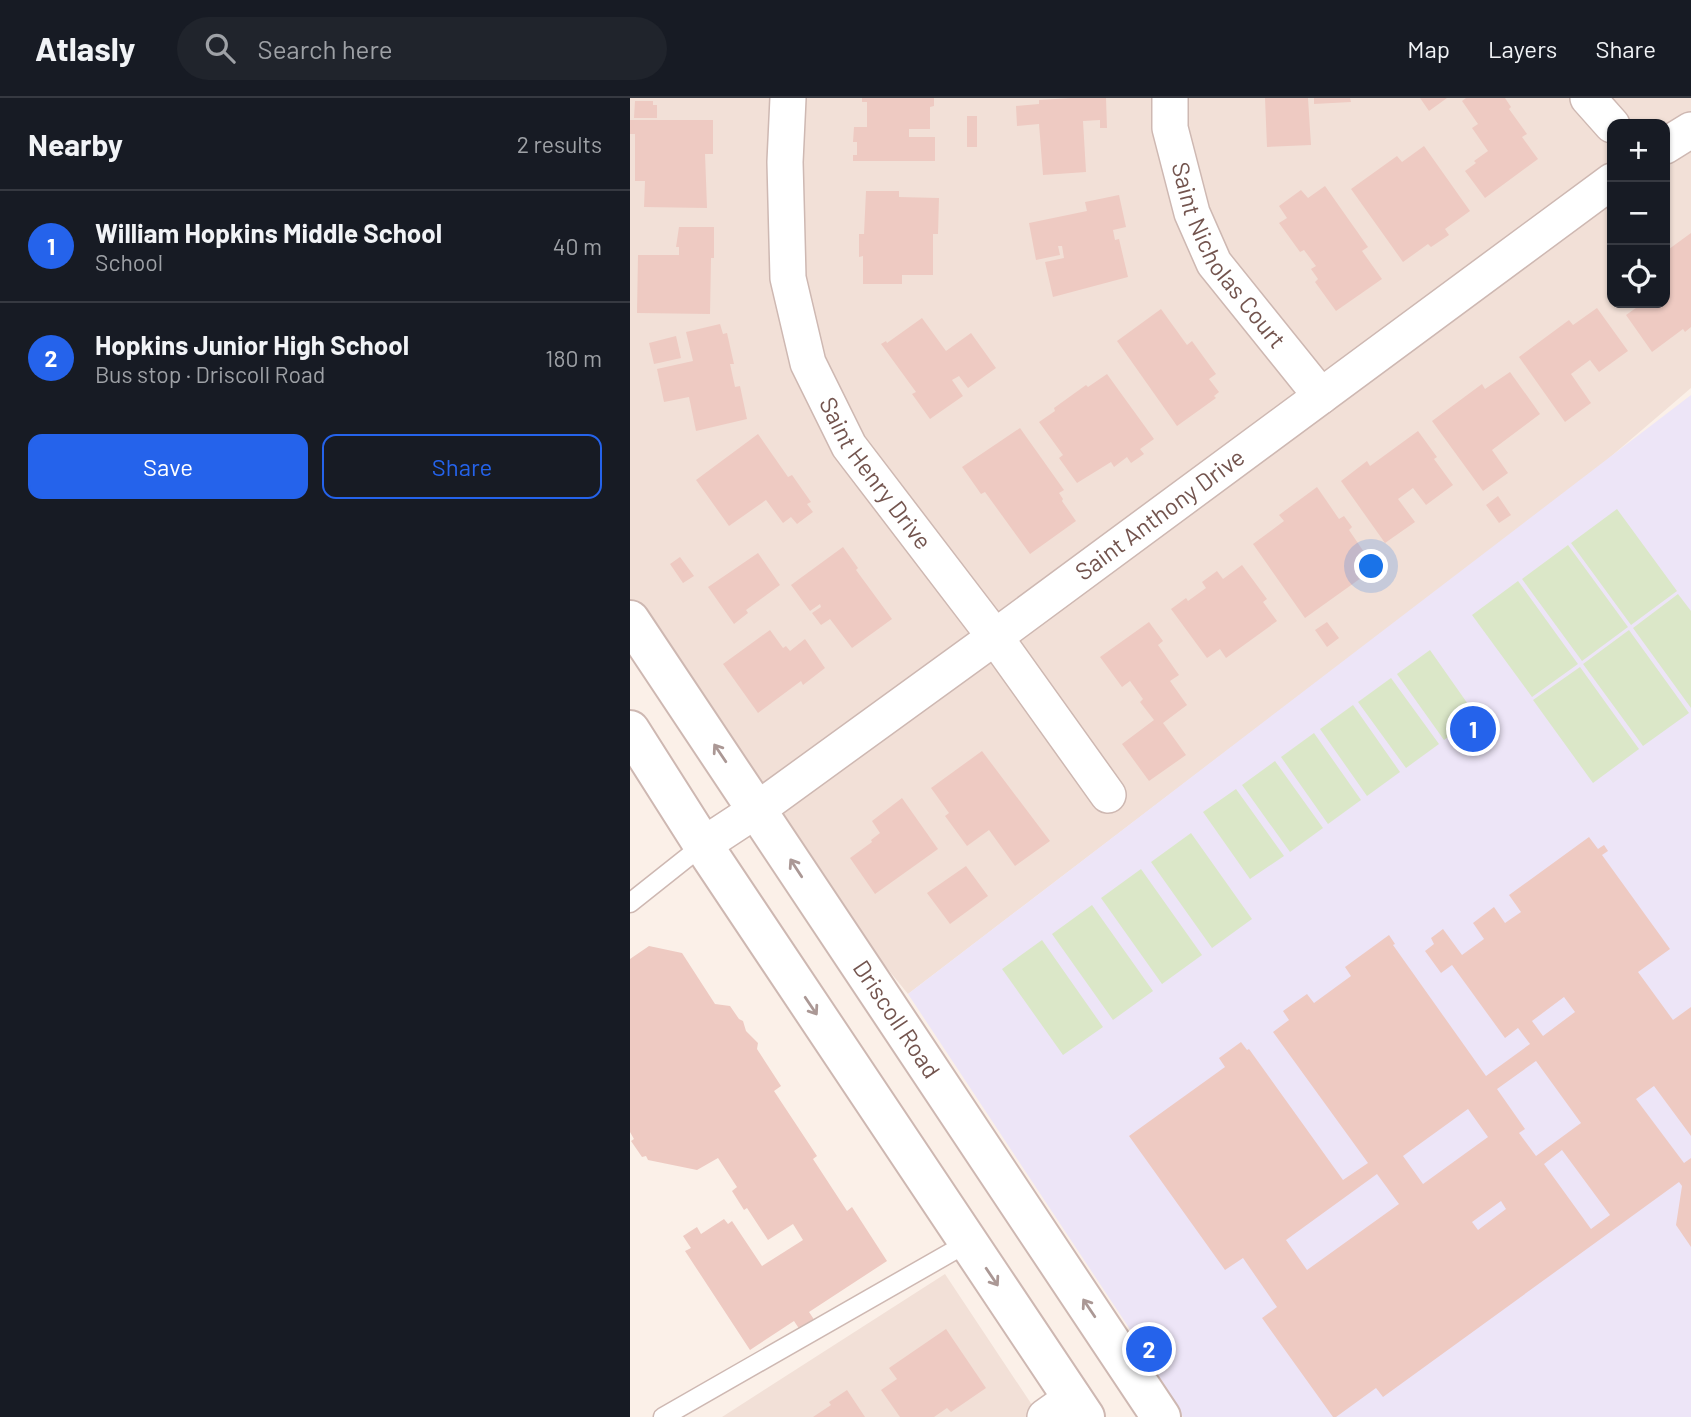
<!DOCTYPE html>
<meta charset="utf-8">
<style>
body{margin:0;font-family:Barlow,sans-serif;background:#20242c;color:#f1f3f6}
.controls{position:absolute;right:21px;top:21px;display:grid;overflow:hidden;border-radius:14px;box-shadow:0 2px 5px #0004}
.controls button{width:63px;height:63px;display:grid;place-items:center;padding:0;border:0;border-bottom:2px solid #363941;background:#171b24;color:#f1f3f6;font:35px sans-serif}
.you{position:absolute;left:742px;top:469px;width:24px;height:24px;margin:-18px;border:5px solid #fff;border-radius:50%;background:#1a73e8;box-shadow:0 0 0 10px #1a73e833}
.badge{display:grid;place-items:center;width:46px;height:46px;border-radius:50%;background:#2563eb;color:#fff;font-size:23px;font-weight:700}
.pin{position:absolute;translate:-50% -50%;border:4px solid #fff;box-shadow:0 2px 7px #0006}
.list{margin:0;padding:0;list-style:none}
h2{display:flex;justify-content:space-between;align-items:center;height:91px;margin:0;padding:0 28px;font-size:30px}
h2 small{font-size:23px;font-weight:400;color:#9ea1a6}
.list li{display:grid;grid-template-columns:46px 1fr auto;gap:21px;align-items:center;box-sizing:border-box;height:112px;padding:0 28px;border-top:2px solid #363941}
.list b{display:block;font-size:26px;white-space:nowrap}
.list p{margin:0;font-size:23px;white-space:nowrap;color:#9ea1a6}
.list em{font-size:23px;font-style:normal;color:#9ea1a6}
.actions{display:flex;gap:14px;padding:21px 28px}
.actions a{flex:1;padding:16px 0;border:2px solid #2563eb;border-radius:14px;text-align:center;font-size:24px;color:#2563eb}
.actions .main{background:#2563eb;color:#fff}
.icon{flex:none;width:38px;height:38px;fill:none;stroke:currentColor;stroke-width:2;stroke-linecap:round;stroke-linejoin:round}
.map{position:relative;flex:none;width:1061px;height:1319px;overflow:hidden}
header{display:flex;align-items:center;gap:42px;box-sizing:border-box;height:98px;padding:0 35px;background:#171b24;border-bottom:2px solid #363941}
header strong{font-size:33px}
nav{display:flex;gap:38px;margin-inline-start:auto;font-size:24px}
.search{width:490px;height:63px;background:#20242c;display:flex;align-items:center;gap:18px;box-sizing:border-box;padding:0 24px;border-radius:38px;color:#9ea1a6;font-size:26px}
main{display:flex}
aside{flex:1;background:#171b24}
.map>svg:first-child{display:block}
</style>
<header>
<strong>Atlasly</strong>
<div class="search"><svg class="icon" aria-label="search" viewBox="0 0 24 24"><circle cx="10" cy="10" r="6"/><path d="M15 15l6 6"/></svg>Search here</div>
<nav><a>Map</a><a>Layers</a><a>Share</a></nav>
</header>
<main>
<aside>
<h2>Nearby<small>2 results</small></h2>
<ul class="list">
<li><span class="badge">1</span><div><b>William Hopkins Middle School</b><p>School</p></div><em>40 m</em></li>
<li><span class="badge">2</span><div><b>Hopkins Junior High School</b><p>Bus stop · Driscoll Road</p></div><em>180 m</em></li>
</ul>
<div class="actions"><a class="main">Save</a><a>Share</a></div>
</aside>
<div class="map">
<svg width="1061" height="1319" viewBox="0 0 1061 1319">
<rect width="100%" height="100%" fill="#fbf0e8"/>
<path fill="#f2e0d7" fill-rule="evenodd" d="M 0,0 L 1061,0 L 1061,290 L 971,367 L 278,896 L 128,711 L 0,522 ZM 982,26 L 1035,26 L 1035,205 L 982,205 Z
M 315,1176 L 410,1319 L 92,1319 Z"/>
<path fill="#ede5f7" d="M 1061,297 L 1061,1319 L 553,1319 L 515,1254 L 278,896 Z"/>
<path fill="#dbe7c8" d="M 987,411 L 1047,493 L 1001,527 L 941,445 Z
M 938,447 L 998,529 L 952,563 L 892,481 Z
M 888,483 L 948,566 L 902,599 L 842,517 Z
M 1048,496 L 1061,513 L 1061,610 L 1003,530 Z
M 999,532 L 1059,615 L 1013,648 L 953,566 Z
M 800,552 L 847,619 L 814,642 L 767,576 Z
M 950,569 L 1009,651 L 963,685 L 903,602 Z
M 761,580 L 809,646 L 776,670 L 728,604 Z
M 723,607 L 770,674 L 737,698 L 690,631 Z
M 684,635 L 731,702 L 698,726 L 651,659 Z
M 645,663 L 693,730 L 660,754 L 612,687 Z
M 606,691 L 654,758 L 620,781 L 573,714 Z
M 561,735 L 622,821 L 582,850 L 521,764 Z
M 511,771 L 572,857 L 532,886 L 471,800 Z
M 462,807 L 523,893 L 483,922 L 422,836 Z
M 412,842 L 473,929 L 433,957 L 372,871 Z"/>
<path fill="#eecac2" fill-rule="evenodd" d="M 232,0 L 304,0 L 304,8 L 300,9 L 300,31 L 279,31 L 279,39 L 305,39 L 305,63 L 223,63 L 223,57 L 227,57 L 227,44 L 223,44 L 224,29 L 237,29 L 237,4 L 232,4 Z
M 441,0 L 476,0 L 477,30 L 470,30 L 470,22 L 453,23 L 456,74 L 413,77 L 409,26 L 387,28 L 386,8 L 409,6 L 409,2 Z
M 635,0 L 678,0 L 681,47 L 637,49 Z
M 684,0 L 720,0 L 721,4 L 684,6 Z
M 790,0 L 817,0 L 799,13 Z
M 836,0 L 875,0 L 881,9 L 879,11 L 897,36 L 892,39 L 908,61 L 855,100 L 835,73 L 846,65 L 844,63 L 858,53 L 842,30 L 848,26 L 832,3 Z
M 5,3 L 23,3 L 23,7 L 27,7 L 27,20 L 4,20 Z
M 337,18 L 347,18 L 347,49 L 337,49 Z
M 0,22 L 83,22 L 83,56 L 75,56 L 77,110 L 14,109 L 15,83 L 5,83 L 5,36 L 0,36 Z
M 794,48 L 840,113 L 815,131 L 819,137 L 801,149 L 798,146 L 773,164 L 721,91 L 767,58 L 772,64 Z
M 695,88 L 738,149 L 732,153 L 752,181 L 706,213 L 685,184 L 688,181 L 681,171 L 686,168 L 674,152 L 670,154 L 649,125 L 657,120 L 649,108 L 671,92 L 678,100 Z
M 236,93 L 269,93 L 269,99 L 309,100 L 308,136 L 303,136 L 303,177 L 272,177 L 272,186 L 233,186 L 233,158 L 229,159 L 229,136 L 234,136 Z
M 489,97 L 496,129 L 483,132 L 485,142 L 489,141 L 498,179 L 423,199 L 415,164 L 434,160 L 432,148 L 428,148 L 430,157 L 406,162 L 399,125 L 457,113 L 455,104 Z
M 49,129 L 84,129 L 84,160 L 81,160 L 80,216 L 7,215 L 8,157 L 49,157 L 49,149 L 46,149 Z
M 1061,135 L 1061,229 L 1055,234 L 1053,231 L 1022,254 L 996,217 L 1013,205 L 1035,205 L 1035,190 L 1037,188 L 1035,185 L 1035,154 Z
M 967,210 L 998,253 L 969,274 L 960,262 L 941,276 L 961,305 L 935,324 L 889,259 L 939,222 L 943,227 Z
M 531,211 L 557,247 L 562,243 L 586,276 L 579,281 L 589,294 L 584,298 L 586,300 L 547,328 L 487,243 Z
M 292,220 L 316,253 L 341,235 L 366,270 L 338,290 L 329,278 L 322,282 L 333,298 L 300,321 L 282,296 L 286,294 L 251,246 L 256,243 L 257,245 Z
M 90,226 L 93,236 L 97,235 L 104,266 L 100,266 L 105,289 L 110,288 L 117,321 L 66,333 L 59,299 L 34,304 L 27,271 L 63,263 L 56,234 Z
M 46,238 L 51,260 L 24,266 L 19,245 Z
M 880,274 L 910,316 L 862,352 L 878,375 L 853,393 L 802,323 L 852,286 L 855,291 Z
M 477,276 L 524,341 L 510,351 L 514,356 L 501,365 L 497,359 L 484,369 L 481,364 L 447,385 L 429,360 L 433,357 L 409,324 L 425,313 L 424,310 L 456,287 L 458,289 Z
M 390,330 L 434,392 L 429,395 L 433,401 L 432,403 L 446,423 L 400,456 L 355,394 L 351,396 L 332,369 Z
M 788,333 L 807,359 L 804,361 L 823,387 L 796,407 L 783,390 L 768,401 L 785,424 L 755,445 L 711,383 L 737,363 L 740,368 Z
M 128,336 L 158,379 L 162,377 L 181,404 L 177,406 L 183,414 L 167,426 L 161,419 L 153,425 L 136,402 L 99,428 L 66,382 Z
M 687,389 L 709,421 L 714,418 L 722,429 L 719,432 L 736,457 L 739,455 L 745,463 L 742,466 L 745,470 L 675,520 L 623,446 L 654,423 L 649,417 Z
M 868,398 L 881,417 L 869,425 L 856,407 Z
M 213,449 L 228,470 L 226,472 L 262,521 L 222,550 L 200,521 L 191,527 L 182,515 L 191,509 L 190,506 L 180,513 L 161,487 Z
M 128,455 L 150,487 L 116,512 L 118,515 L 104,526 L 78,489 Z
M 50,459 L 64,478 L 53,485 L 40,466 Z
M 612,467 L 637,501 L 633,504 L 647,523 L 596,560 L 590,551 L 577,560 L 541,511 L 556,500 L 558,503 L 576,490 L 572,484 L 587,473 L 593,481 Z
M 519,524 L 533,543 L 528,547 L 549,577 L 540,583 L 557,607 L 533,625 L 556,657 L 519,683 L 492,646 L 524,622 L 510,604 L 513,601 L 500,583 L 492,589 L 470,559 Z
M 697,524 L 709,540 L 697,549 L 685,532 Z
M 140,532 L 153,550 L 156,548 L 160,553 L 175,541 L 195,570 L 173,587 L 171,583 L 128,615 L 93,566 Z
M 352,653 L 420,743 L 385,768 L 359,732 L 337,748 L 315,718 L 319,715 L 301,690 Z
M 272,700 L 308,751 L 245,796 L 220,760 L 242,744 L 241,742 L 250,735 L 242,723 Z
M 959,739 L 968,751 L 974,747 L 978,753 L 972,757 L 1040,851 L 1008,874 L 1043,922 L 1061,909 L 1061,1038 L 1024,988 L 1006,1001 L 1054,1065 L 1061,1060 L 1061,1149 L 1046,1127 L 1052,1088 L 1049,1084 L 753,1299 L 746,1290 L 706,1319 L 703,1319 L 632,1220 L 647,1209 L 613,1160 L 595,1172 L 499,1038 L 595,969 L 589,960 L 611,944 L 617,952 L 619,951 L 713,1082 L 738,1065 L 643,934 L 659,922 L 653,913 L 677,896 L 684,905 L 721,878 L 715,869 L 759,837 L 765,846 L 763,847 L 856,978 L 900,946 L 888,930 L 875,940 L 822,867 L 811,875 L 795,853 L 804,846 L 801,840 L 813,831 L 832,857 L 854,841 L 843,825 L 864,809 L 875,825 L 891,814 L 879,797 ZM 934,899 L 945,914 L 913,938 L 902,923 ZM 906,963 L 951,1025 L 906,1058 L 889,1035 L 895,1031 L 867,991 ZM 838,1011 L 858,1039 L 793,1086 L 773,1058 ZM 932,1052 L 980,1117 L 961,1131 L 914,1066 ZM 747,1076 L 769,1106 L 677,1172 L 656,1142 ZM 871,1103 L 876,1111 L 848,1132 L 842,1124 Z
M 336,768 L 358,798 L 320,826 L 297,795 Z
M 19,848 L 52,855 L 85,906 L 100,908 L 109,921 L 113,923 L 116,933 L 128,945 L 127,951 L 151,988 L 144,993 L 187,1058 L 183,1061 L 217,1113 L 222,1109 L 257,1163 L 179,1214 L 185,1223 L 170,1232 L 164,1223 L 120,1252 L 55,1153 L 61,1150 L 53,1138 L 67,1129 L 71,1136 L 94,1121 L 98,1126 L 102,1123 L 132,1168 L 173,1142 L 163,1126 L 138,1142 L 117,1110 L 114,1112 L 102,1093 L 107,1089 L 88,1060 L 67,1072 L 18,1062 L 16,1058 L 12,1059 L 1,1043 L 4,1041 L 0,1034 L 0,861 Z
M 316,1231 L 356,1290 L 321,1314 L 317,1310 L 304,1319 L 270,1319 L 251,1292 L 267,1281 L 259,1270 Z
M 217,1292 L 235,1319 L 183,1319 L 201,1307 L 199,1304 Z"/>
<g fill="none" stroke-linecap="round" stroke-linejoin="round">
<g stroke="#ceb8b2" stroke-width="21">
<path id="service" d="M 0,805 L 73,747
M 33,1319 L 339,1144"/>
</g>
<g stroke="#ceb8b2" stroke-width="38">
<g id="minor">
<path id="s1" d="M 158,0 L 155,64 L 158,180 L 178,265 L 219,348 L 365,539 L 478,697"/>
<path id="s2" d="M 540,0 L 540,30 L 562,115 L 584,165 L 691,298"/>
<path d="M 958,0 L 982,27"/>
<path d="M 1035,48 L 1061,32"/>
<path id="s3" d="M 73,747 L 128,711 L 365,539 L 982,83"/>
<path d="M 415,1319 L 443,1299"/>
</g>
</g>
<g stroke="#ceb8b2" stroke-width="42">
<g id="tertiary">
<path id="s4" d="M 0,522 L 531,1319"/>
<path d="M 0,632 L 73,747 L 455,1319"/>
</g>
</g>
<use href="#service" stroke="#fff" stroke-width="18"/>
<use href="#minor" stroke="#fff" stroke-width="35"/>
<use href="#tertiary" stroke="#fff" stroke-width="38"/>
</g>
<defs><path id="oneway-shaft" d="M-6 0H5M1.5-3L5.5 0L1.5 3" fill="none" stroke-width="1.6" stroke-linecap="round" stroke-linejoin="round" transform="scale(1.75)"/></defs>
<g stroke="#ab9895">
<use href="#oneway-shaft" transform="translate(90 655) rotate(-124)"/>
<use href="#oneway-shaft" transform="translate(166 770) rotate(-123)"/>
<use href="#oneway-shaft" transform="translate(181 908) rotate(56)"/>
<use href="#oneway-shaft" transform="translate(362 1179) rotate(56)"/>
<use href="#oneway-shaft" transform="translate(459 1210) rotate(-124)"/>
</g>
<g text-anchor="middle" stroke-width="7" stroke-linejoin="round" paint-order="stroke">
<g font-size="24" fill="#73544e" stroke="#fdf4ee">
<text dy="8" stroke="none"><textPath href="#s2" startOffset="172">Saint Nicholas Court</textPath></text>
<text dy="8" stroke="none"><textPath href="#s1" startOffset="397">Saint Henry Drive</textPath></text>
<text dy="8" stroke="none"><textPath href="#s3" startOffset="564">Saint Anthony Drive</textPath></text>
<text dy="8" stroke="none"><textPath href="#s4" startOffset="480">Driscoll Road</textPath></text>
</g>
</g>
</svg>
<div class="controls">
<button>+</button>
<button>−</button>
<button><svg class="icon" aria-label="locate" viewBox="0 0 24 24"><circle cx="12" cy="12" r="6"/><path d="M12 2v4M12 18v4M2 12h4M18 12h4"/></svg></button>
</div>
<div class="you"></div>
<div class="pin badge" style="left:843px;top:631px">1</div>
<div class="pin badge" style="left:519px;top:1251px">2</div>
</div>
</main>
